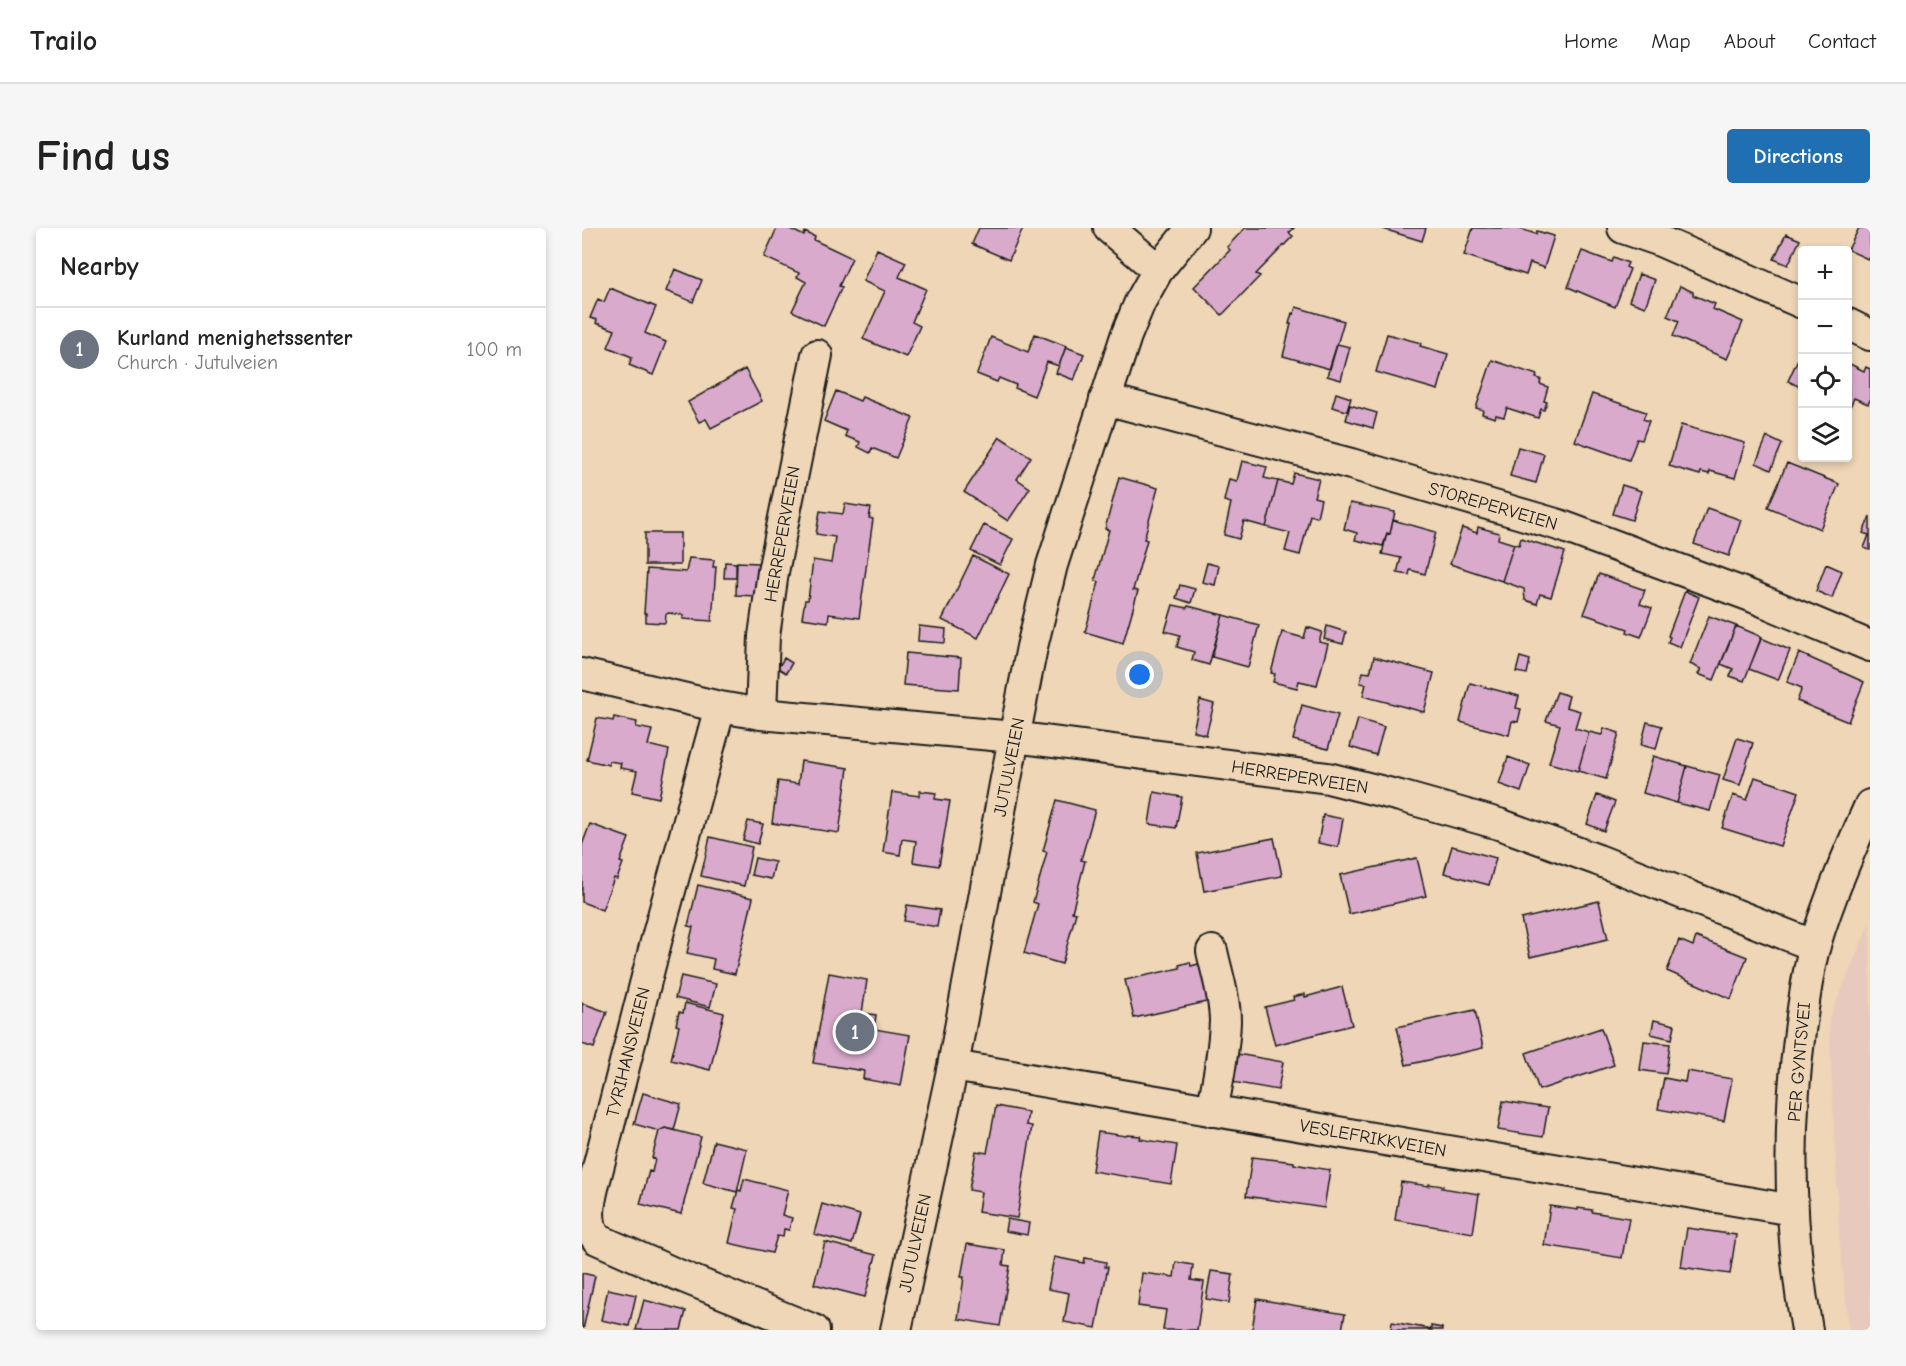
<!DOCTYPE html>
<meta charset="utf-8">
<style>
body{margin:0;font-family:"Comic Neue",sans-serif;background:#f6f6f6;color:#222}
.controls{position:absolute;right:18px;top:18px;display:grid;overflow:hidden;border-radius:6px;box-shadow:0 3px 9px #0003}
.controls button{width:54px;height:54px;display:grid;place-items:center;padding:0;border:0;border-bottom:2px solid #e0e0e0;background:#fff;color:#222;font:30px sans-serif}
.you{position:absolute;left:558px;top:447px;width:21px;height:21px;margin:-15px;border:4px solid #fff;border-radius:50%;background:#1a73e8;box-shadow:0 0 0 9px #1a73e833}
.badge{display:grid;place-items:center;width:39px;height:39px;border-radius:50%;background:#1f6fb2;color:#fff;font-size:20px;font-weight:700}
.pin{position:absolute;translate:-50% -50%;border:3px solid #fff;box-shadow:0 2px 6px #0006}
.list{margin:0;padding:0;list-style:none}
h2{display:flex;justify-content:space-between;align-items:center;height:78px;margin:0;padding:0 24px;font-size:26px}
h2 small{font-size:20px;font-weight:400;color:#767676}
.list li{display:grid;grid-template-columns:39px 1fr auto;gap:18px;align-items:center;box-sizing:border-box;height:84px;padding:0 24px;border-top:2px solid #e0e0e0}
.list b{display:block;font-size:22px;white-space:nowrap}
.list p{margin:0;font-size:20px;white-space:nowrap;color:#767676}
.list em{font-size:20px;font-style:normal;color:#767676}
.icon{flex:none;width:33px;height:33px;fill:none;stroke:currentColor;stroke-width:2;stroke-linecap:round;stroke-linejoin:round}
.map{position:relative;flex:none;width:1288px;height:1102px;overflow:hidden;border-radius:6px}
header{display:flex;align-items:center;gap:36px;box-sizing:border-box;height:84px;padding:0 30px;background:#fff;border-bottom:2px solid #e0e0e0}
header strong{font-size:28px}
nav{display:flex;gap:33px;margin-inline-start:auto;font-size:21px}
.intro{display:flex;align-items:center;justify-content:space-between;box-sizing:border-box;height:144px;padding:0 36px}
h1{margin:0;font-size:42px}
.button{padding:15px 27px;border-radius:6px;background:#1f6fb2;color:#fff;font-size:21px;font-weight:700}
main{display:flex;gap:36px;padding:0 36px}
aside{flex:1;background:#fff;border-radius:6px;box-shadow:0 3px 9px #0003}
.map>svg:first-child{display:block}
</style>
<header>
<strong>Trailo</strong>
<nav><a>Home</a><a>Map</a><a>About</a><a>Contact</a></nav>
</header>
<div class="intro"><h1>Find us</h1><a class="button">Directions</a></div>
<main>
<aside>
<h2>Nearby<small></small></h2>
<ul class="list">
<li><span class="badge" style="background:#6b7280">1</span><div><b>Kurland menighetssenter</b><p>Church · Jutulveien</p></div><em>100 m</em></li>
</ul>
</aside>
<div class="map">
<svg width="1288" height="1102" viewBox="0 0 1288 1102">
<rect width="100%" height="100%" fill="#eed6b6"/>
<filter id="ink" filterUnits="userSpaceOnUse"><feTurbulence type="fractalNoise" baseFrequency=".0167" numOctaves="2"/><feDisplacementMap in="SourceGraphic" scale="12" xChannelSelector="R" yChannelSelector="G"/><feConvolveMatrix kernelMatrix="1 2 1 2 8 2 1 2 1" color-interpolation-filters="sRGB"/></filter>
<g filter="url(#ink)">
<path fill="#e8c9bd" d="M 1288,694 L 1288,1102 L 1267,1102 L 1257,1003 L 1247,792 Z"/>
<path fill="#d9aacc" stroke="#1c1c1c" stroke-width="1.5" d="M 195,0 L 206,0 L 222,8 L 223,4 L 233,9 L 232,12 L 270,30 L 257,58 L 260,59 L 242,98 L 210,83 L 224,54 L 215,49 L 217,45 L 182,29 Z
M 397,0 L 441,0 L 427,32 L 390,16 Z
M 663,0 L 712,0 L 707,5 L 711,8 L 674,46 L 678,48 L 640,87 L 612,59 L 648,22 L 645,19 Z
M 798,0 L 844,0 L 840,13 Z
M 891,0 L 935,0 L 954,6 L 955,3 L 972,8 L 962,40 L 948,35 L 944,47 L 882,27 Z
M 1277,0 L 1288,0 L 1288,32 L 1266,22 Z
M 1204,6 L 1218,12 L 1206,37 L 1192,31 Z
M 295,21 L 324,34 L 317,49 L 344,61 L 330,94 L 338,98 L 324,129 L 281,111 L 303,63 L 281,53 Z
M 1000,23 L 1030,34 L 1032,29 L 1046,35 L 1044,39 L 1048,41 L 1033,79 L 986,59 Z
M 93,41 L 120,52 L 111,74 L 84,63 Z
M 1057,46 L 1073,52 L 1063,79 L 1047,73 Z
M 1098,58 L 1111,64 L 1111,67 L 1133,76 L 1131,81 L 1161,94 L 1145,131 L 1091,108 L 1097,93 L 1085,88 Z
M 28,60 L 74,79 L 63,105 L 84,114 L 71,147 L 47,137 L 50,129 L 26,119 L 33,102 L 14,95 L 15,92 L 8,90 L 16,71 L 22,74 Z
M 714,79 L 762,93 L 748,141 L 701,128 L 709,96 L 707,96 L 710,85 L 712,86 Z
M 453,106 L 484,118 L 477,138 L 465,134 L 452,168 L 433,160 L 434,157 L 417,150 L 415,154 L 395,146 L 409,109 L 446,124 Z
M 805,106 L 839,115 L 838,118 L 866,126 L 856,162 L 794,144 Z
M 755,116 L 768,119 L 759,152 L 745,148 Z
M 484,119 L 502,126 L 492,152 L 474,145 Z
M 1220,122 L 1220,160 L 1206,153 Z
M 910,132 L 955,147 L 954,150 L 959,151 L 958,156 L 966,159 L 962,173 L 965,174 L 962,182 L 959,181 L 956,190 L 925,180 L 922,189 L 914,187 L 913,190 L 900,186 L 901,182 L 894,180 Z
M 1266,135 L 1282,143 L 1284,139 L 1288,141 L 1288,172 L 1286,176 L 1272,170 L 1267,181 Z
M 163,141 L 180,173 L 129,200 L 124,191 L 117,194 L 106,174 Z
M 254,163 L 278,173 L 280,169 L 331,190 L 314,230 L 290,220 L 288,225 L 276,219 L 278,214 L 263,208 L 265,203 L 242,193 Z
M 754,165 L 769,170 L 765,183 L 750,179 Z
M 1010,166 L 1064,184 L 1061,191 L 1067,193 L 1060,212 L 1055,211 L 1047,232 L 993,213 Z
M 768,177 L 795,185 L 791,200 L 764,192 Z
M 1099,197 L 1163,215 L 1153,250 L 1128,243 L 1127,246 L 1119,244 L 1118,247 L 1087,238 Z
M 418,209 L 449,229 L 435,251 L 448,260 L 426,293 L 382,264 Z
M 1185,209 L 1200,216 L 1189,242 L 1174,235 Z
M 936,219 L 962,226 L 954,255 L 928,248 Z
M 660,233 L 685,239 L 682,250 L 696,253 L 684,299 L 662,293 L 657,311 L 642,307 L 649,275 L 642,273 L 647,251 L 655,253 Z
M 1205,235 L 1257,256 L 1238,301 L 1186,279 Z
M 712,245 L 737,251 L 732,269 L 739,271 L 735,289 L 728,287 L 718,327 L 703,323 L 708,305 L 684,299 L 696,253 L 709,256 Z
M 537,249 L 576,260 L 562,311 L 565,312 L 551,362 L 556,363 L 541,415 L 503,404 L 517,354 L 513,352 L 527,302 L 523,301 Z
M 1040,257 L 1059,263 L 1050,292 L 1031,286 Z
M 768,275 L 813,284 L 808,306 L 805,305 L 801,318 L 773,312 L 775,305 L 762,301 Z
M 263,276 L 289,280 L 287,290 L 291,291 L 277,390 L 247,386 L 246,394 L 220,390 L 223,372 L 226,372 L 231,332 L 249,335 L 253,309 L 234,306 L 238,283 L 261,286 Z
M 1125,280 L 1159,292 L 1147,328 L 1112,316 Z
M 1288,288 L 1288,322 L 1282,320 L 1287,307 L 1281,305 Z
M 811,292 L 854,304 L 843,346 L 828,342 L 827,347 L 815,345 L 819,330 L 800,326 L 805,305 L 808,306 Z
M 402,297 L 431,311 L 418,337 L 389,323 Z
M 896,299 L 917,305 L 916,311 L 932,316 L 920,353 L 868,336 L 880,300 L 895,305 Z
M 63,305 L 98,305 L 98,337 L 63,337 Z
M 939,310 L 983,324 L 969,369 L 958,366 L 955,376 L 943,372 L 942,361 L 920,353 L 932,316 L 937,317 Z
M 391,328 L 427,346 L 396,410 L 360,392 Z
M 107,330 L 132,332 L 131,339 L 134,339 L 130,393 L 101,391 L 101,387 L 87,385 L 84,386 L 83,395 L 64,394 L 64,385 L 62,385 L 65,341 L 104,344 Z
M 143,334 L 154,335 L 154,350 L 142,350 Z
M 155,334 L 176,335 L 174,368 L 154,367 Z
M 625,335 L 637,338 L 633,357 L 620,354 Z
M 1244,336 L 1260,343 L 1250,370 L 1234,363 Z
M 1017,346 L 1063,362 L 1058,376 L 1070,380 L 1059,409 L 1045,404 L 1046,401 L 1002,386 Z
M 598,357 L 613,361 L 609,375 L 594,370 Z
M 1103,363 L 1117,369 L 1098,419 L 1086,414 L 1088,409 L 1086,408 Z
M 591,377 L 605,380 L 606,378 L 641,387 L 627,437 L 610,432 L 612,424 L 595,419 L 598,407 L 583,403 Z
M 641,387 L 677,397 L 666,439 L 630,429 Z
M 1127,388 L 1154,398 L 1132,452 L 1116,446 L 1119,441 L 1108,436 Z
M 337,398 L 364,401 L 363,415 L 336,413 Z
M 745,398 L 764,404 L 761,416 L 742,411 Z
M 1154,398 L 1180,409 L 1162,453 L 1148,448 L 1151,441 L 1139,436 Z
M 725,399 L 740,404 L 737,414 L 746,416 L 735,457 L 717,453 L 715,460 L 691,454 L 693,446 L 689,445 L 700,404 L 722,410 Z
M 1179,410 L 1208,422 L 1196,452 L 1167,441 Z
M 324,425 L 379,430 L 377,461 L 321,457 Z
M 1217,425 L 1282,454 L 1266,494 L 1215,473 L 1220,460 L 1205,454 Z
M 792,429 L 852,445 L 842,484 L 781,468 L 784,456 L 778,455 L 781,444 L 788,445 Z
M 938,429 L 948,432 L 945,446 L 934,444 Z
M 202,430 L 210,435 L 204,445 L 196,440 Z
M 888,455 L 937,468 L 934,480 L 939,481 L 936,494 L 930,493 L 927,507 L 878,494 Z
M 975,464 L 987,468 L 984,479 L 998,483 L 993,500 L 1007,504 L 996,543 L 967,535 L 978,497 L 964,493 Z
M 618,472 L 632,476 L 624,507 L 611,503 Z
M 720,477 L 756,487 L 746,521 L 711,512 Z
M 32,489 L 55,494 L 54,499 L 70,502 L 66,517 L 87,522 L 77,570 L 50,564 L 55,543 L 38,540 L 39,535 L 27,533 L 27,537 L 5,532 L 15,490 L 31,493 Z
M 776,491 L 802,499 L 794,527 L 768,519 Z
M 1065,494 L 1080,498 L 1074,521 L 1059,517 Z
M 1022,500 L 1037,505 L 1024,551 L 996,543 L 1007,504 L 1020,507 Z
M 1155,510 L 1171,515 L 1158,557 L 1141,552 Z
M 1071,528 L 1105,538 L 1095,575 L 1061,565 Z
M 926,529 L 948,537 L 939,564 L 917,556 Z
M 219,533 L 266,540 L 257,605 L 190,595 L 196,553 L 216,556 Z
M 1105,538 L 1138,547 L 1128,583 L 1095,575 Z
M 1173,549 L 1217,564 L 1198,618 L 1140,600 L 1151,567 L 1165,572 Z
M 338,563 L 354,565 L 353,571 L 368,573 L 357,638 L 331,634 L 334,613 L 320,611 L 318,627 L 301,624 L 310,564 L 337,568 Z
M 572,564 L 600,569 L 594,600 L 567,596 Z
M 1015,567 L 1033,574 L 1022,603 L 1005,596 Z
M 475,572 L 513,582 L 499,632 L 503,633 L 490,684 L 494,685 L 480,736 L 442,725 L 456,676 L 451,674 L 465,624 L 461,623 Z
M 741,587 L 761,591 L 756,619 L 736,615 Z
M 166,593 L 181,596 L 176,616 L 161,612 Z
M 8,596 L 47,610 L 38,634 L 41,635 L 35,651 L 32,650 L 20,682 L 0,674 L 0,617 Z
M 128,609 L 170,619 L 162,658 L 119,648 Z
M 692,610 L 700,648 L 622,663 L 615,625 Z
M 870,618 L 914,630 L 907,657 L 862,645 Z
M 173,630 L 193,634 L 189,651 L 169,647 Z
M 835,630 L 844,668 L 767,686 L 758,647 Z
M 116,657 L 171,670 L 153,746 L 130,741 L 132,731 L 105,725 L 111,699 L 106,698 Z
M 1017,673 L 1026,711 L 948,729 L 939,691 Z
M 325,677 L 358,682 L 355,699 L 322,693 Z
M 1114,709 L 1165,729 L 1149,771 L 1085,743 L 1097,712 L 1111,718 Z
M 608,734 L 609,738 L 620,735 L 629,773 L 552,790 L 543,752 L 598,740 L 597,737 Z
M 247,745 L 285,752 L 280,785 L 294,787 L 292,801 L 328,807 L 319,858 L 281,851 L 282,843 L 231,835 Z
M 99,748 L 134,756 L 128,779 L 93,770 Z
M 760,759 L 770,797 L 693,817 L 683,779 L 712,772 L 711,769 L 723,766 L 723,769 Z
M 0,775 L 25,784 L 12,820 L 0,816 Z
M 103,775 L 142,785 L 128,842 L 89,832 L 97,798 L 94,797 L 97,784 L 101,785 Z
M 893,782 L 901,820 L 824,837 L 815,799 Z
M 1072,792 L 1093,797 L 1090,811 L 1069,806 Z
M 1019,800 L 1032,837 L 957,862 L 944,825 Z
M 1062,813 L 1088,816 L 1084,846 L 1058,842 Z
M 655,826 L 701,834 L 696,862 L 650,854 Z
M 1105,843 L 1150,851 L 1142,893 L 1076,881 L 1082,850 L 1103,854 Z
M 61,865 L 99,876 L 92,902 L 83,900 L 77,903 L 52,896 Z
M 921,873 L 966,880 L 961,909 L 916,902 Z
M 414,878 L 446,884 L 444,897 L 450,898 L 435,990 L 396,984 L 399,964 L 387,962 L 394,923 L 405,925 Z
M 83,900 L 119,909 L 99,986 L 58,976 L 67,943 L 70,944 L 73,931 L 70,930 L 77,903 Z
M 516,904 L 544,908 L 545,907 L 559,908 L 558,911 L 595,917 L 589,956 L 510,943 Z
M 132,913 L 165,921 L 155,964 L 121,955 Z
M 670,929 L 712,934 L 712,936 L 748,942 L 742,980 L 664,968 Z
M 162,951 L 206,962 L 200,987 L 210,990 L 207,1002 L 202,1001 L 201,1009 L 195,1008 L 190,1025 L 147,1015 L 155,981 L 151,980 L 156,962 L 159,963 Z
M 819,954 L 847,958 L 847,956 L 861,958 L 860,960 L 897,966 L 891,1005 L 813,992 Z
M 240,976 L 278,987 L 270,1016 L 232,1006 Z
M 968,978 L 996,982 L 996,980 L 1010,982 L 1010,984 L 1047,990 L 1040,1030 L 962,1017 Z
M 425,991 L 447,995 L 445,1007 L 423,1003 Z
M 1105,1000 L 1154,1007 L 1148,1046 L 1099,1039 Z
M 243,1014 L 294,1027 L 283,1069 L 232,1056 Z
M 385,1016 L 423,1022 L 421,1037 L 428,1038 L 418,1098 L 376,1091 L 382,1049 L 379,1049 Z
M 472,1029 L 502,1035 L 503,1030 L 524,1034 L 523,1039 L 526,1039 L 514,1100 L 482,1094 L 487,1065 L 466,1061 Z
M 594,1034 L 611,1037 L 609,1052 L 622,1054 L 615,1102 L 581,1102 L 584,1082 L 556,1078 L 560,1045 L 592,1049 Z
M 629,1043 L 651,1046 L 647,1075 L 624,1071 Z
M 0,1045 L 13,1048 L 1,1102 L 0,1102 Z
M 26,1061 L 54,1067 L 47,1098 L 19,1092 Z
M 675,1071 L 763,1086 L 760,1102 L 670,1102 Z
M 62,1072 L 104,1083 L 99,1102 L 54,1102 Z
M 810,1094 L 849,1101 L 849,1098 L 860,1100 L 860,1102 L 809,1102 Z"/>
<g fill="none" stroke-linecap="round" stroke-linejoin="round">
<g stroke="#1c1c1c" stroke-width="34">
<path id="minor" d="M 527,0 L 576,42
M 1041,0 L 1076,12 L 1220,75
M 1266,96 L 1288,107
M 523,171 L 769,236 L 977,297 L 1169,368 L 1288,418
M 0,446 L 138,479 L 179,486 L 432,509 L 746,550 L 818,568 L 917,596 L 1016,632 L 1233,718
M 138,479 L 75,710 L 15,944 C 10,964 0,993 15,1011 L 94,1046 L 232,1102
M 179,486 L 182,408 L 191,344 L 235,127
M 630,723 C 635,746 643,770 643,793 C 642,823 636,854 630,883
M 371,838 L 1211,982
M 314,1102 L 371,838 L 423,556 L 450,419 L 470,337 L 544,108 L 558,74 L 576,42 L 610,0
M 1225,1102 C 1207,1004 1205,901 1218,803 C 1222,774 1225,745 1233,717 C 1247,670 1268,622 1288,577"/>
</g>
<use href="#minor" stroke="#eed6b6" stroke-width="30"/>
</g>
</g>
<g text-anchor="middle" stroke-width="4.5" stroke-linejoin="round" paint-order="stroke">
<g font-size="18" fill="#1c1c1c" stroke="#eed6b6">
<text transform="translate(911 278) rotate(16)" y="6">STOREPERVEIEN</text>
<text transform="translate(200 306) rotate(-80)" y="6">HERREPERVEIEN</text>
<text transform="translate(427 539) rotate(-79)" y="6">JUTULVEIEN</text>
<text transform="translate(718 549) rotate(9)" y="6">HERREPERVEIEN</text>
<text transform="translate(46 824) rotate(-76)" y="6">TYRIHANSVEIEN</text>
<text transform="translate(1217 834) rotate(-85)" y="6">PER GYNTSVEI</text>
<text transform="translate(791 910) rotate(10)" y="6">VESLEFRIKKVEIEN</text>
<text transform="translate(333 1015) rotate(-78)" y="6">JUTULVEIEN</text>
</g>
</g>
</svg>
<div class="controls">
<button>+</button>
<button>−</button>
<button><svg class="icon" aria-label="locate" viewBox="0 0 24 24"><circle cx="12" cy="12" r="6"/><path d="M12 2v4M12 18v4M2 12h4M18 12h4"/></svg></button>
<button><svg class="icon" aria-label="layers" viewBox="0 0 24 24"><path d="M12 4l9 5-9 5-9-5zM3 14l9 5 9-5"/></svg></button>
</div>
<div class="you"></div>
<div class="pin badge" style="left:273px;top:804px;background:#6b7280">1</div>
</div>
</main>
